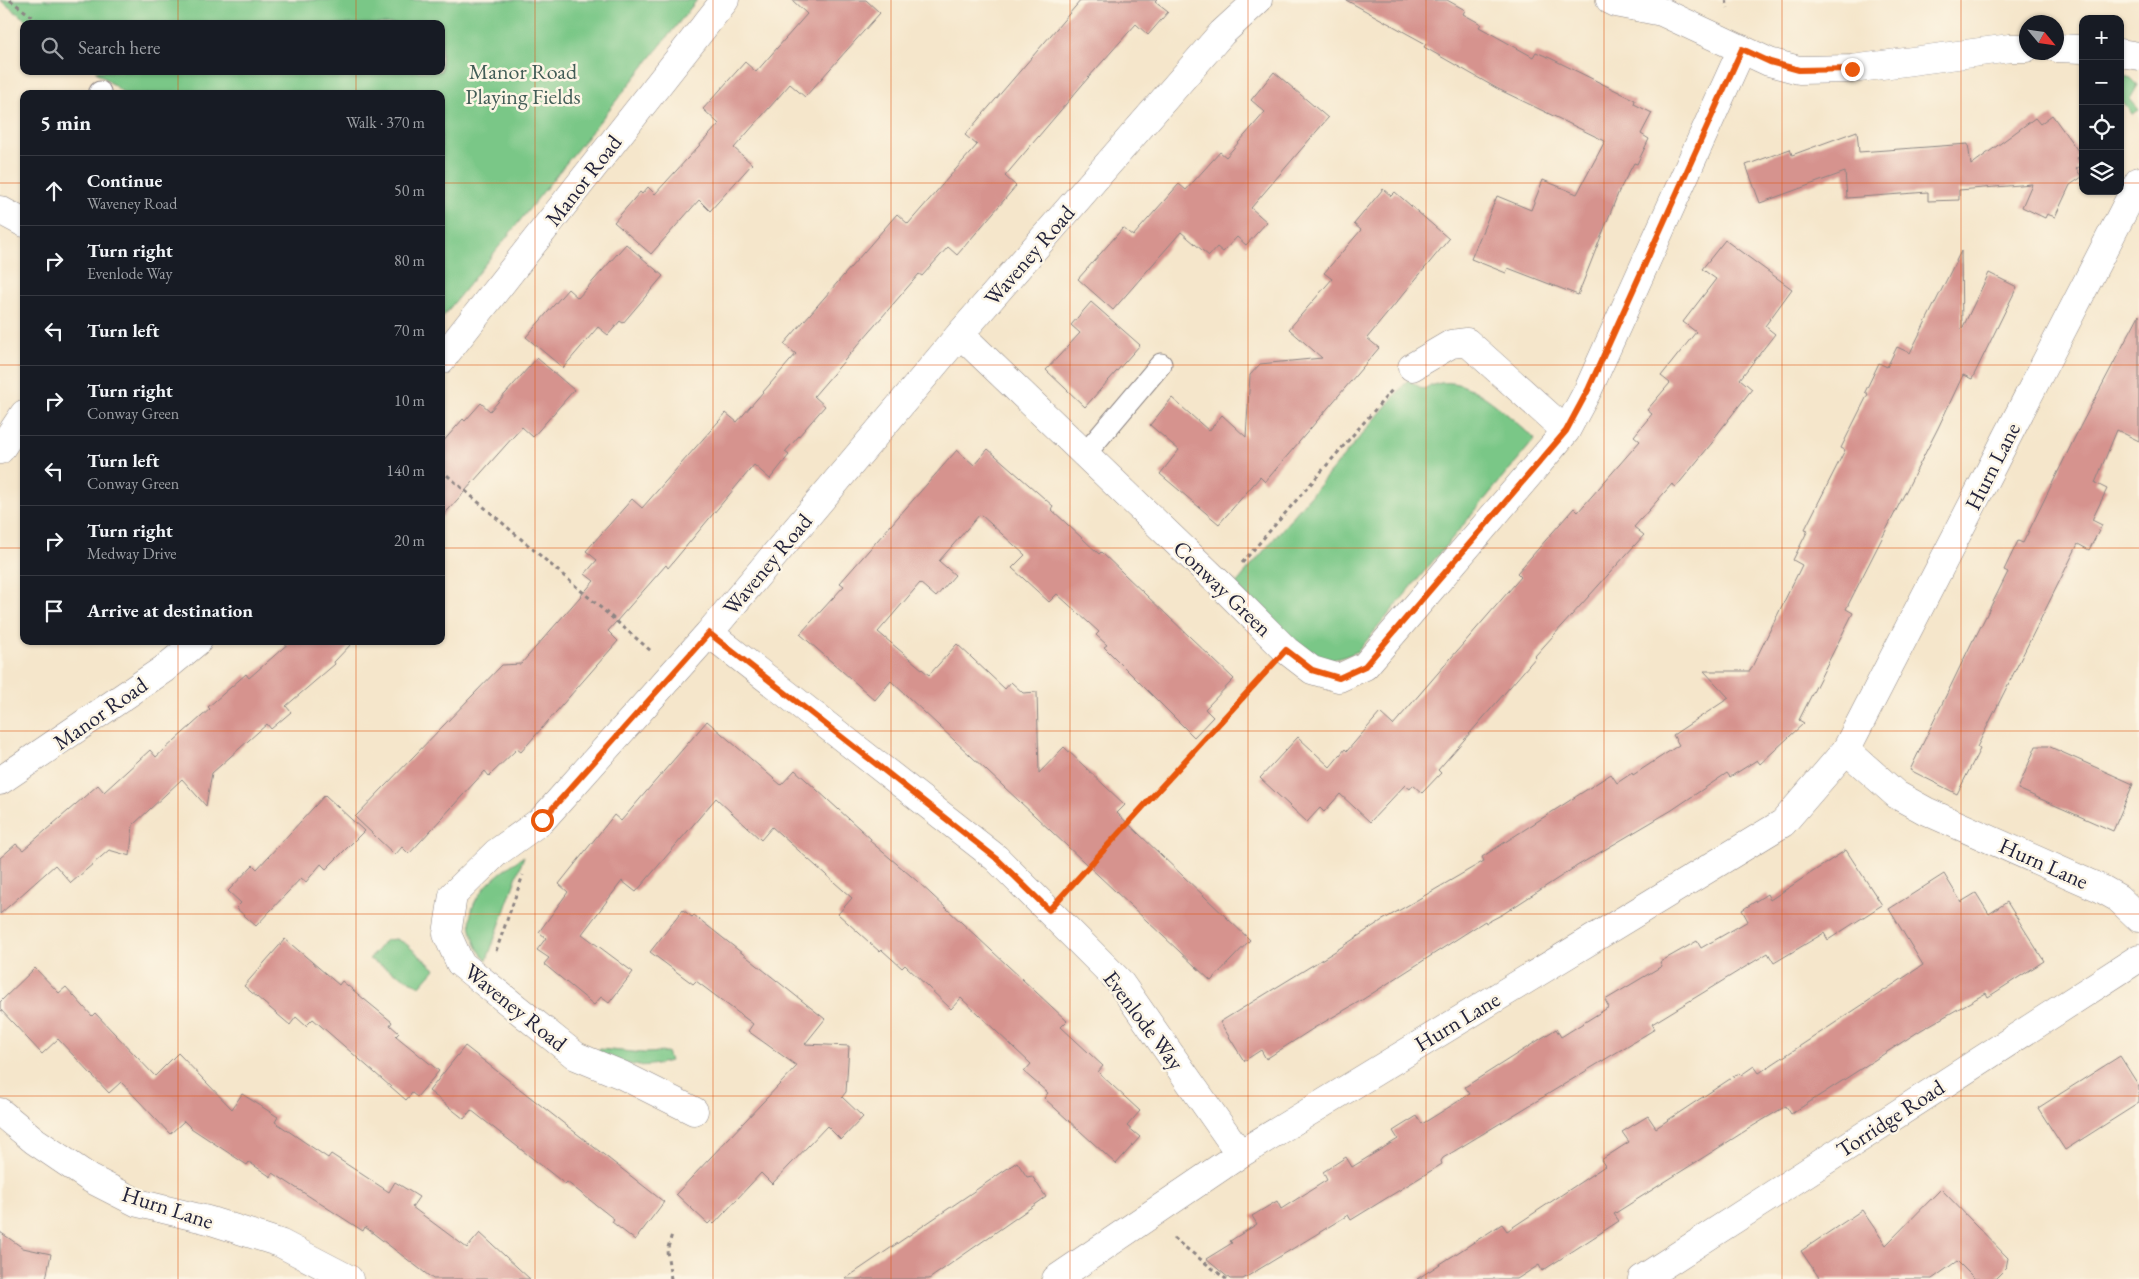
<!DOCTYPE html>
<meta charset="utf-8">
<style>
body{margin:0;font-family:"EB Garamond",serif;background:#242831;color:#f1f3f6}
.controls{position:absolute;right:15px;top:15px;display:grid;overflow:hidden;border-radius:10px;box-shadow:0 1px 4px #0004}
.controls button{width:45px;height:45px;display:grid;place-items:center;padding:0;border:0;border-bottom:1px solid #363941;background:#171b24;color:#f1f3f6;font:25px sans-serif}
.compass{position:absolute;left:2019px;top:15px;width:45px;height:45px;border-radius:50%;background:#171b24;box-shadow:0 1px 4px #0004;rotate:119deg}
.stop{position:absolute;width:15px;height:15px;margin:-11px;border:4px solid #ea580c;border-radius:50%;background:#fff}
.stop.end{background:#ea580c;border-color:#fff;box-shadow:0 1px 5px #0008}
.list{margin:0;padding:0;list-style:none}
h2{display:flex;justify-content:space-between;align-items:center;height:65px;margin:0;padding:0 20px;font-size:21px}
h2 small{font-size:16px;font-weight:400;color:#9ea1a6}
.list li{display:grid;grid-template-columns:32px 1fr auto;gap:15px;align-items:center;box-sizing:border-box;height:70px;padding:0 20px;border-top:1px solid #363941}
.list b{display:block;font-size:19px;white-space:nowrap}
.list p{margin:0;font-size:16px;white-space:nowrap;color:#9ea1a6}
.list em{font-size:16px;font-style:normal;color:#9ea1a6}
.icon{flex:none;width:28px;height:28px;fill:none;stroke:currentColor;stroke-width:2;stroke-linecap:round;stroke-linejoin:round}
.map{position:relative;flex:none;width:2139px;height:1279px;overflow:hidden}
.search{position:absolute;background:#171b24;box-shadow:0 1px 4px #0004;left:20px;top:20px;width:425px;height:55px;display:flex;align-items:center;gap:12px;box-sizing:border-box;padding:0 18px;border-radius:10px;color:#9ea1a6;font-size:19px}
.panel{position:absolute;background:#171b24;box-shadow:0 1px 4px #0004;left:20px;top:90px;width:425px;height:555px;border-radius:10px}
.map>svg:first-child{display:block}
</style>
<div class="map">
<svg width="2139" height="1279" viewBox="0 0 2139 1279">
<rect width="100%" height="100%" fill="#fcf5e5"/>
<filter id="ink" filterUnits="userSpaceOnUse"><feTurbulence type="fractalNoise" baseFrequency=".02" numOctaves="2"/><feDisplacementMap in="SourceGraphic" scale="10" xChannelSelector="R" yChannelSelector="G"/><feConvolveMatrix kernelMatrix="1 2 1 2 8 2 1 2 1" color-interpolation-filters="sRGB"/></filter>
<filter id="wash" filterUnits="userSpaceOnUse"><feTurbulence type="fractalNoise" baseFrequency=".0096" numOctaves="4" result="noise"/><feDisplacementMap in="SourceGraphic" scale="20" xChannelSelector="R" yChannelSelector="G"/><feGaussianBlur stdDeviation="1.12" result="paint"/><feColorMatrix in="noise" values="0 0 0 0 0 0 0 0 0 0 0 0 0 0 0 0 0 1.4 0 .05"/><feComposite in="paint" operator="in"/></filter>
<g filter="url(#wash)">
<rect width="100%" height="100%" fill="#f5e6cb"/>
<path fill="#7ac787" stroke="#4e7461" d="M 0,0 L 697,0 L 441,319 L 441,94 L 125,94 L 95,71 L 441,71 L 441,24 L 31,24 Z
M 2120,75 L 2131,78 L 2138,85 L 2130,99 L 2139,110 L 2132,114 L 2120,99 Z
M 1408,380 L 1423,389 C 1428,387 1435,384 1441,383 C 1474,378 1511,419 1535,439 L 1358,651 C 1339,660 1330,661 1310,656 L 1235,585 Z
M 524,856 L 487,960 C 478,952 476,945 472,934 C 462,897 498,874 524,856 Z
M 396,939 L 405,943 L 435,969 L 420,986 L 369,959 L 386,940 Z
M 599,1049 L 645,1053 L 667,1052 L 670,1061 C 637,1070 628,1065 597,1053 Z"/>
<g id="blocks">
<path fill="#d6938e" d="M 792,0 L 866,0 L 880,13 L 805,97 L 790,84 L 734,148 L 752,164 L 710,211 L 699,200 L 651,254 L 614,222 L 640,192 L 642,194 L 648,187 L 655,194 L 719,124 L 703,109 L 745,62 L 756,72 L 807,14 Z
M 1081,0 L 1157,0 L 1155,2 L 1168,12 L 1148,35 L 1136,24 L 1088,78 L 1005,176 L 1016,186 L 976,233 L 957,255 L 948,247 L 922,276 L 919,274 L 814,396 L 825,406 L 785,452 L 789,455 L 770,479 L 754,465 L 668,568 L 666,565 L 608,631 L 618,641 L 521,752 L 517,749 L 489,776 L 485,771 L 409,854 L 402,847 L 395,855 L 355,817 L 502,665 L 521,664 L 594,581 L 585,574 L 597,560 L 586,551 L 632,499 L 642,508 L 726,413 L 737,422 L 796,354 L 784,344 L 897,214 L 908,224 L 977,145 L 965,135 Z
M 1346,0 L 1447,0 L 1465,10 L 1463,14 L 1481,24 L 1479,27 L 1533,57 L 1536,52 L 1550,58 L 1635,100 L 1634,104 L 1652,113 L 1641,134 L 1649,139 L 1637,164 L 1634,163 L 1619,191 L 1578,295 L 1508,268 L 1506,273 L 1471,259 L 1497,196 L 1531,210 L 1543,180 L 1577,194 L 1605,141 L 1498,89 L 1424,47 L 1426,44 Z
M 1274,72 L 1328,118 L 1251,208 L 1267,222 L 1246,245 L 1237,237 L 1223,252 L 1217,247 L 1209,256 L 1181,232 L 1113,310 L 1078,279 L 1123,228 L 1133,236 L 1179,184 L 1186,190 L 1220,152 L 1226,157 L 1265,112 L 1251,100 Z
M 2052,115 L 2081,155 L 2077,158 L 2082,165 L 2076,169 L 2082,177 L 2070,185 L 2055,217 L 2047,214 L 2045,218 L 2022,207 L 2032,184 L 1959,190 L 1959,200 L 1928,201 L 1928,192 L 1847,198 L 1845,172 L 1760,203 L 1746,165 L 1790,149 L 1792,155 L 1857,131 L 1859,152 L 1968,144 L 1971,165 L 2035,118 L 2040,124 Z
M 1383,189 L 1391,196 L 1395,192 L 1449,239 L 1367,338 L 1379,348 L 1265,482 L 1260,477 L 1219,524 L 1160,474 L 1179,450 L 1150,425 L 1172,398 L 1209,431 L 1222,415 L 1246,437 L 1250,375 L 1260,364 L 1322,358 L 1289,329 L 1332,279 L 1324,273 L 1361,230 L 1354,224 Z
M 1725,240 L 1792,289 L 1765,326 L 1775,334 L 1740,379 L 1752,389 L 1715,437 L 1716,438 L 1676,487 L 1672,484 L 1634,527 L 1644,535 L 1535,656 L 1536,657 L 1438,770 L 1441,773 L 1422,793 L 1413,785 L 1410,789 L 1405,785 L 1370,822 L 1340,794 L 1324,812 L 1320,808 L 1307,822 L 1260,778 L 1298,737 L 1330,767 L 1345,749 L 1347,751 L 1380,713 L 1393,725 L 1521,577 L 1517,573 L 1574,508 L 1578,512 L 1640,441 L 1634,436 L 1652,414 L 1647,410 L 1670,383 L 1661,376 L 1696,332 L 1683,322 L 1716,279 L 1702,269 Z
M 626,244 L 663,276 L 623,323 L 620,321 L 608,335 L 598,327 L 563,368 L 526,337 L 568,289 L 578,298 Z
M 1961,251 L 1962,329 L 1989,273 L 2017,287 L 1972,379 L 1963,375 L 1938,428 L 1846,609 L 1853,613 L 1799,720 L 1804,723 L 1760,764 L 1757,760 L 1730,777 L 1727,773 L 1672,810 L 1577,866 L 1503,914 L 1486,923 L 1485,921 L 1362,1000 L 1314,1028 L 1266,1059 L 1261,1050 L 1244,1061 L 1220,1022 L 1334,952 L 1381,921 L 1484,861 L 1482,857 L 1611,774 L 1617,783 L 1632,773 L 1633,775 L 1679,745 L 1673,735 L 1729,698 L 1704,671 L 1750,671 L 1802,565 L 1793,560 L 1808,530 L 1805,529 L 1845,450 L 1841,448 L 1868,394 L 1865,392 L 1879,363 L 1887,367 L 1897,347 L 1910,353 Z
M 1091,302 L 1140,345 L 1085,407 L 1046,370 L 1080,333 L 1071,325 Z
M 2139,315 L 2139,441 L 2117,430 L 2095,483 L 2107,489 L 2092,520 L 2102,525 L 2089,550 L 2078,544 L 1977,747 L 1980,749 L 1957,794 L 1910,770 L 1973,640 L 1974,640 L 2008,572 L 2004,570 L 2018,541 L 2023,543 L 2081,425 Z
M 537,358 L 574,390 L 533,437 L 522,427 L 441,518 L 441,444 L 463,419 L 465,421 L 481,403 L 490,411 Z
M 988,449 L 1053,506 L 1051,509 L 1099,554 L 1101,552 L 1234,679 L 1205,709 L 1213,717 L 1194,737 L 1104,647 L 1107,645 L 1096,635 L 1099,632 L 1057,594 L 1049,602 L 1012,568 L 1025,555 L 980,514 L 939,561 L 955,575 L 936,597 L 920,583 L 878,632 L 929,675 L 957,644 L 1005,689 L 1011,682 L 1023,693 L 1037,692 L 1039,773 L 1064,747 L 1125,805 L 1117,813 L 1250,940 L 1211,981 L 891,681 L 875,700 L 800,634 L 844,586 L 840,583 L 957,450 L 974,465 Z
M 291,641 L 354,641 L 334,662 L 335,664 L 286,706 L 291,712 L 271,729 L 267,724 L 212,773 L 206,806 L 182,779 L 133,825 L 130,856 L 109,850 L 71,883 L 55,865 L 0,914 L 0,858 L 16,844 L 23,850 L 98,785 L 104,792 L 150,750 L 156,757 L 210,709 L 208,707 L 246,674 L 249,678 Z
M 707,721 L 781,785 L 795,770 L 871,839 L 870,841 L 917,881 L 1067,1021 L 1061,1027 L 1103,1066 L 1098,1072 L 1140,1111 L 1127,1126 L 1140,1137 L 1116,1164 L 1044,1098 L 1048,1093 L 1024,1072 L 1031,1064 L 961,998 L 951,1009 L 905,965 L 902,968 L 882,950 L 880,952 L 838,914 L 852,898 L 772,827 L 761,840 L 716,798 L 636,892 L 622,881 L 582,934 L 633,972 L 609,1003 L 601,997 L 594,1005 L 544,964 L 549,958 L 537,950 L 546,938 L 539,932 L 568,892 L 559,884 L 614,815 L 621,821 Z
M 2036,746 L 2048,746 L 2133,784 L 2113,831 L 2018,789 Z
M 325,795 L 364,831 L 326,869 L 321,864 L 306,882 L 301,878 L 256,926 L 236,908 L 241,903 L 228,891 L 253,865 L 257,869 Z
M 1846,850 L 1882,905 L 1828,940 L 1824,933 L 1774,963 L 1768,953 L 1652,1024 L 1655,1029 L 1443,1158 L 1441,1161 L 1442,1164 L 1351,1220 L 1348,1215 L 1243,1279 L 1230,1279 L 1206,1259 L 1232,1243 L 1230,1241 L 1257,1224 L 1252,1216 L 1277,1201 L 1281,1209 L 1327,1180 L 1323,1172 L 1346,1157 L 1352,1167 L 1398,1139 L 1393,1131 L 1417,1116 L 1422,1124 L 1470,1094 L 1465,1087 L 1556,1029 L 1561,1037 L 1609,1007 L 1605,1000 L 1662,966 L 1660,962 L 1697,941 L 1701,948 L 1748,921 L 1742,910 L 1767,894 L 1770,900 Z
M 1944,874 L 1961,902 L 1976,893 L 1989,914 L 2007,902 L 2044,961 L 1988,997 L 1986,993 L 1921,1030 L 1791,1114 L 1786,1106 L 1753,1126 L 1614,1214 L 1619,1221 L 1542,1271 L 1539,1265 L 1517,1279 L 1417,1279 L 1502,1224 L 1507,1231 L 1605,1166 L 1601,1160 L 1629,1142 L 1622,1132 L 1648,1116 L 1656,1128 L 1739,1073 L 1741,1075 L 1754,1066 L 1759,1073 L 1923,965 L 1889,909 Z
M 683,910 L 692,917 L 694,915 L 825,1019 L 805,1044 L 849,1046 L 846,1092 L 842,1097 L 863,1117 L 841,1140 L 827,1126 L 772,1184 L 761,1173 L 714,1224 L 711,1221 L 708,1224 L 676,1194 L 797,1066 L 748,1031 L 753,1024 L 696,981 L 693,984 L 650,952 Z
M 285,939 L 339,985 L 342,981 L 392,1022 L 390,1025 L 399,1033 L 396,1036 L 439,1071 L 417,1097 L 412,1093 L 406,1100 L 313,1019 L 306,1026 L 296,1017 L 290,1025 L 244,986 Z
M 35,968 L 59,993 L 66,987 L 92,1016 L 95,1013 L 155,1076 L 178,1053 L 232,1109 L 242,1094 L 278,1117 L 275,1122 L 328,1158 L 331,1154 L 389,1192 L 395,1182 L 419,1197 L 412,1207 L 467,1248 L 480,1233 L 530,1279 L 433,1279 L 365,1227 L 363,1231 L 273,1173 L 271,1177 L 249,1162 L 247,1165 L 191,1128 L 184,1121 L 170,1134 L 121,1082 L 109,1093 L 58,1039 L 42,1054 L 0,1009 L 0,1002 Z
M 465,1046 L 664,1202 L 635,1240 L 612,1222 L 614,1219 L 567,1182 L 565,1184 L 471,1110 L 464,1119 L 429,1091 Z
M 2120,1056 L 2139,1086 L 2139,1103 L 2065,1150 L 2038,1108 Z
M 1017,1162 L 1027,1177 L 1032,1176 L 1046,1197 L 929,1279 L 845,1279 Z
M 1941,1189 L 2008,1258 L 2006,1268 L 1995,1279 L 1975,1279 L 1957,1261 L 1932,1279 L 1820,1279 L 1801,1251 L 1862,1210 L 1886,1245 Z
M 0,1232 L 23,1248 L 51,1254 L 46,1279 L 0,1279 Z"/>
</g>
</g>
<g filter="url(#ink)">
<use href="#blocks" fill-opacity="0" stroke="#8c8483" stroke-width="1"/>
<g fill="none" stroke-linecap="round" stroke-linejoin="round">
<g stroke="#8c8483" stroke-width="23">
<path id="lane" d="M 99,94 L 100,92
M 1085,454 L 1161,364"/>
</g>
<g stroke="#8c8483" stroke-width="29">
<path id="street" d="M 1610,0 L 1616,3 L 1662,12 L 1769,62 L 1799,70 L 1852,69 L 2010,48 L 2026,48
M 2056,48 L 2083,49
M 2120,53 L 2139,56
M 0,210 L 24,223
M 960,334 L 1222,586 L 1286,650 L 1312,670 L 1339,678 L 1365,666 L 1566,431 L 1588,390 L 1742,49
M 441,360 L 725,0
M 1412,367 L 1451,344 L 1467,342 L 1566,431
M 0,450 L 24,414
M 709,633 L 996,858 L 1119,981 L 1240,1154
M 1846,750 L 1897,795 L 1926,811 L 2102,889 L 2118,898 L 2139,918
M 0,781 L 164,669 L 198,641
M 694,1111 L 622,1075 L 576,1056 L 460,963 L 447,934 L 453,895 L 496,853 L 542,820 L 709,633 L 960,334 L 1222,33 L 1258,0
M 0,1112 L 35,1141 L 91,1179 L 138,1203 L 208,1220 L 280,1243 L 349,1279
M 1056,1279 L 1240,1154 L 1783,823 L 1846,750 L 2139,181
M 1642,1279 L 2139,958"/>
</g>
<path stroke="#8c8483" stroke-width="3" stroke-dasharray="4 4" stroke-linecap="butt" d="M 10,0 L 42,24
M 1726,0 L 1728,8
M 441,470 L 651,651
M 1242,563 L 1392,390
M 1069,888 L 1266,673
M 496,951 L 523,875
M 1173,1238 L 1226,1279
M 671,1279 L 667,1251 L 672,1234"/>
<use href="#lane" stroke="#fff" stroke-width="21"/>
<use href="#street" stroke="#fff" stroke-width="28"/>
</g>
</g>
<g fill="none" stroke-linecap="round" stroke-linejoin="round" filter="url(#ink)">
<path stroke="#ea580c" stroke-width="6" d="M 542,820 L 709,633 L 996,858 L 1049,910 L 1286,650 L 1312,670 L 1339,678 L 1365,666 L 1566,431 L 1588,390 L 1742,49 L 1770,62 L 1799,70 L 1852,69"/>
</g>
<path fill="none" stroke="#de560e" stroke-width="1" stroke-opacity="0.55" d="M 178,0 L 178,24M 356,0 L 356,24M 535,0 L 535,1279M 713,0 L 713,1279M 891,0 L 891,1279M 1070,0 L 1070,1279M 1248,0 L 1248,1279M 1426,0 L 1426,1279M 1604,0 L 1604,1279M 1782,0 L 1782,1279M 1961,0 L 1961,1279M 178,71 L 178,94M 356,71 L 356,94M 0,183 L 24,183M 441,183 L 2083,183M 2120,183 L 2139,183M 0,365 L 24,365M 441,365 L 2139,365M 0,548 L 24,548M 441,548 L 2139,548M 178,641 L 178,1279M 356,641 L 356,1279M 0,731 L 2139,731M 0,914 L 2139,914M 0,1096 L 2139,1096"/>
<g text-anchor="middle" stroke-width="5" stroke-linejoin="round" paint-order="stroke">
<g font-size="22" fill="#415c56" stroke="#fcf5e5">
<text x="523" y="79">Manor Road<tspan x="523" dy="25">Playing Fields</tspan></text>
</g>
<g font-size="22" fill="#22223b" stroke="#fcf5e5">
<text transform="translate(583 180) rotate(-52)" y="8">Manor Road</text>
<text transform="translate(1029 255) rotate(-49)" y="8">Waveney Road</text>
<text transform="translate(1992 466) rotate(-63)" y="8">Hurn Lane</text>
<text transform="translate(767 564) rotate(-50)" y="8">Waveney Road</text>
<text transform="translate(1223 588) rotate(44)" y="8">Conway Green</text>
<text transform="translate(100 713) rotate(-35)" y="8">Manor Road</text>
<text transform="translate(2044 863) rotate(24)" y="8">Hurn Lane</text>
<text transform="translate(516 1007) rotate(39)" y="8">Waveney Road</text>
<text transform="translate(1144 1020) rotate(53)" y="8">Evenlode Way</text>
<text transform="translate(1457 1021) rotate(-31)" y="8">Hurn Lane</text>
<text transform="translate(1890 1118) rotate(-33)" y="8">Torridge Road</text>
<text transform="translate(168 1207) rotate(18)" y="8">Hurn Lane</text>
</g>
</g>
</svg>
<div class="controls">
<button>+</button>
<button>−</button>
<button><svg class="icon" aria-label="locate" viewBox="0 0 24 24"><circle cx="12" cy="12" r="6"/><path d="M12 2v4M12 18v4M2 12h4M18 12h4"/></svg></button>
<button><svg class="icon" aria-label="layers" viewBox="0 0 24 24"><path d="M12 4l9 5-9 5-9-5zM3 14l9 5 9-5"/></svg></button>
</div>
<svg class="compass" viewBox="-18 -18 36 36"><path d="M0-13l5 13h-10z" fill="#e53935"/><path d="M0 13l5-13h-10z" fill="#9ea1a6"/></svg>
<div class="stop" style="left:542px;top:820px"></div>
<div class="stop end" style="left:1852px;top:69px"></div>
<div class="search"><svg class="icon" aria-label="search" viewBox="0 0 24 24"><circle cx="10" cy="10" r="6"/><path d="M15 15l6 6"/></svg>Search here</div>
<section class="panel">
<h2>5 min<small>Walk · 370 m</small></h2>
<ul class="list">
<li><svg class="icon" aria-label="ahead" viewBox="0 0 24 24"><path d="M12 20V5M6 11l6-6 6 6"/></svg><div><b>Continue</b><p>Waveney Road</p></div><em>50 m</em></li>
<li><svg class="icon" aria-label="right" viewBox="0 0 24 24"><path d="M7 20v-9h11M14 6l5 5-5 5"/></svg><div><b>Turn right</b><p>Evenlode Way</p></div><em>80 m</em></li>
<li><svg class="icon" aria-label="left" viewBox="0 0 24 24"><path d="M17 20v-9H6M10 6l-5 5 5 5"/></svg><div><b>Turn left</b></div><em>70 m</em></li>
<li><svg class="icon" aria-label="right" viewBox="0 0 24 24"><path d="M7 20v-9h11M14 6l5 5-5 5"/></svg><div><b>Turn right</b><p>Conway Green</p></div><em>10 m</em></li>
<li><svg class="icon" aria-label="left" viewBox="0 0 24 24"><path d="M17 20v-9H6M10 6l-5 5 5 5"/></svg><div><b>Turn left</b><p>Conway Green</p></div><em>140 m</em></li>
<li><svg class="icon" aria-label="right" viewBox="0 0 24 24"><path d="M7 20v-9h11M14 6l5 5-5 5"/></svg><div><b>Turn right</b><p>Medway Drive</p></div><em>20 m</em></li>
<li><svg class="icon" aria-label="arrive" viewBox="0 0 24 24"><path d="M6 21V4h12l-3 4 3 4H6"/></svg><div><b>Arrive at destination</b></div></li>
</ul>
</section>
</div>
